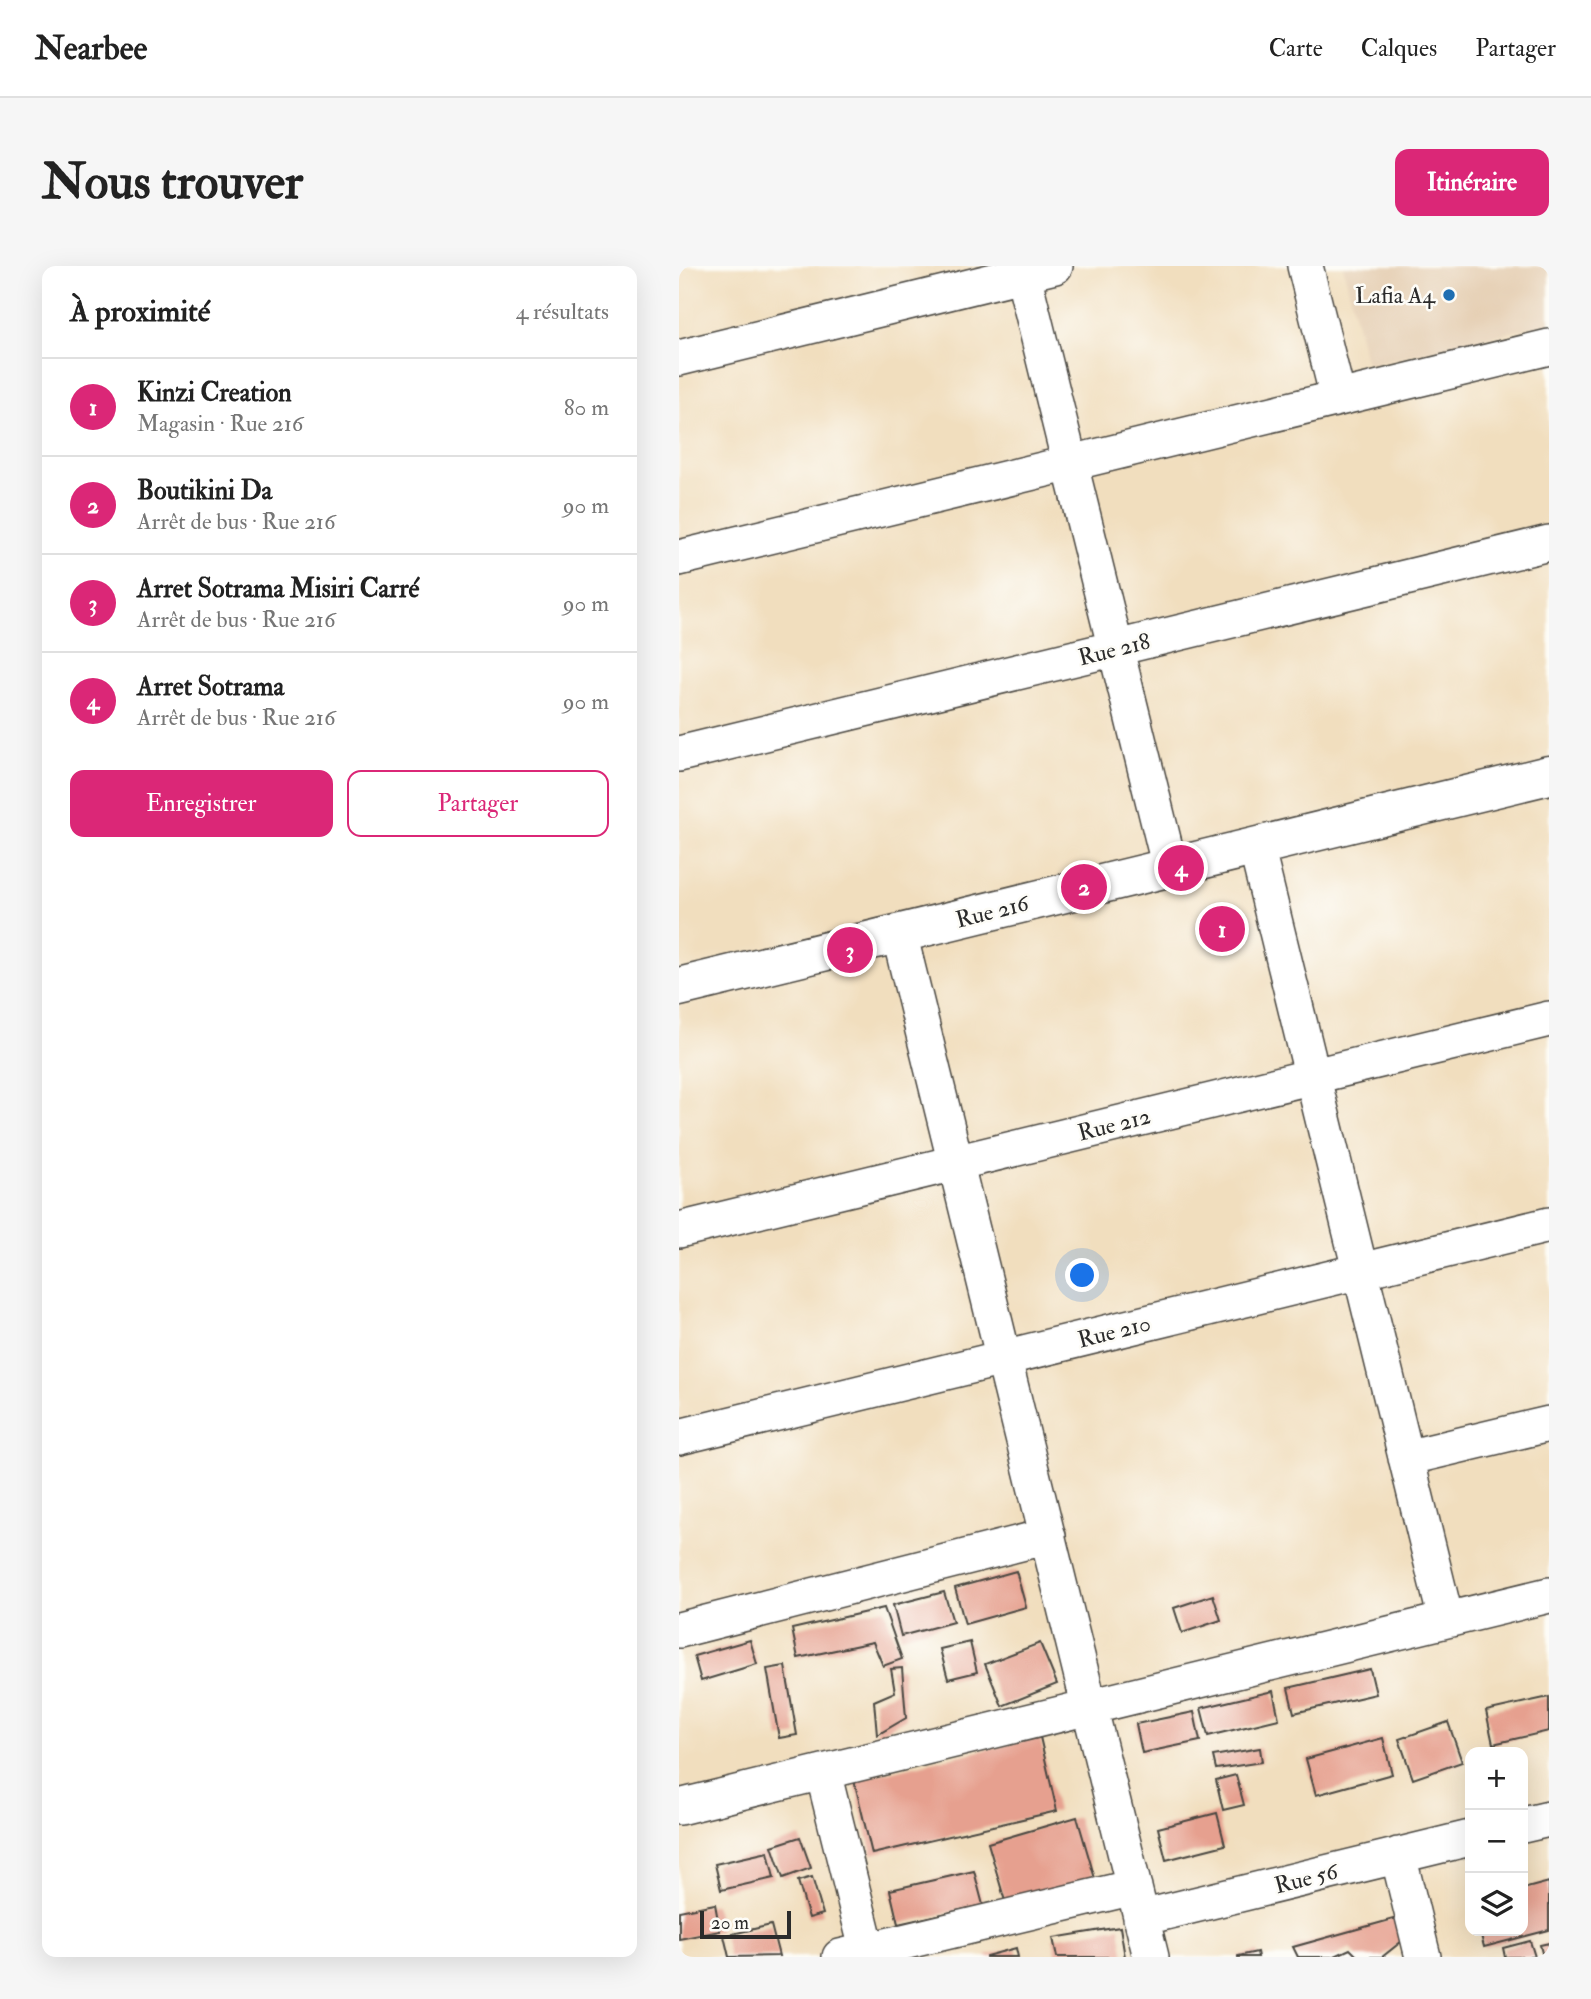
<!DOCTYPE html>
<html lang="fr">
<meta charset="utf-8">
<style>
body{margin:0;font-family:"IM FELL Double Pica",serif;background:#f6f6f6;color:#222}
.controls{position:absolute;right:21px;bottom:21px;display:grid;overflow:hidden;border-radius:14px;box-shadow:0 7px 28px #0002}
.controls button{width:63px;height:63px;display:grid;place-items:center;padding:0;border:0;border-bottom:2px solid #e0e0e0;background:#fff;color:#222;font:35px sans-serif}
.scale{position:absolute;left:21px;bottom:18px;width:91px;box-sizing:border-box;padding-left:7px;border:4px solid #2b2b2b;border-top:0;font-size:19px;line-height:24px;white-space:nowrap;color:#2b2b2b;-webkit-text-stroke:5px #fdfcf7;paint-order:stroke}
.you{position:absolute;left:404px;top:1010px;width:24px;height:24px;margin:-18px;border:5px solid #fff;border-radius:50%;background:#1a73e8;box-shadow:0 0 0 10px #1a73e833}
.badge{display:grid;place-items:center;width:46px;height:46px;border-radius:50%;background:#db2777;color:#fff;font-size:23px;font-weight:700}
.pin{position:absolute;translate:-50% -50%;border:4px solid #fff;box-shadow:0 2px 7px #0006}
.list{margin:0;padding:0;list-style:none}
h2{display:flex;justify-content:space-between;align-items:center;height:91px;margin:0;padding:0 28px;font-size:30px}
h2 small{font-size:23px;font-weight:400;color:#767676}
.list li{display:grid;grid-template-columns:46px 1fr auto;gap:21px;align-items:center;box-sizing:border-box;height:98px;padding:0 28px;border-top:2px solid #e0e0e0}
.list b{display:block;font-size:26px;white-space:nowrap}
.list p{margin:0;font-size:23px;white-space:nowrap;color:#767676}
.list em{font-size:23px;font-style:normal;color:#767676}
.actions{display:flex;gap:14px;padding:21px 28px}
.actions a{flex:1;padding:16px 0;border:2px solid #db2777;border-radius:14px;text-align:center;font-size:24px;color:#db2777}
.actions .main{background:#db2777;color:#fff}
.icon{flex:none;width:38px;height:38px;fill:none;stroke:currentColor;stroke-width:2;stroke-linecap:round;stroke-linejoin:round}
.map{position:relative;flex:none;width:870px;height:1691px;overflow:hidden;border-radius:14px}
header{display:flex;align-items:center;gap:42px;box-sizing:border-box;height:98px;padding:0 35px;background:#fff;border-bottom:2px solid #e0e0e0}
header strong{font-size:33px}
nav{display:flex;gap:38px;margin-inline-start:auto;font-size:24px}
.intro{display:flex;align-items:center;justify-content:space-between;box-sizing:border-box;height:168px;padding:0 42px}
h1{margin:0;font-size:49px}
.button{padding:18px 32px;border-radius:14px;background:#db2777;color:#fff;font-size:24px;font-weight:700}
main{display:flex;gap:42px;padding:0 42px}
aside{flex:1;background:#fff;border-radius:14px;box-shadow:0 7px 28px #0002}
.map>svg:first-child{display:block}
</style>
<header>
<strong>Nearbee</strong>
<nav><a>Carte</a><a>Calques</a><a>Partager</a></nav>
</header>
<div class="intro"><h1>Nous trouver</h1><a class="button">Itinéraire</a></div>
<main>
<aside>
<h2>À proximité<small>4 résultats</small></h2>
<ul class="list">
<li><span class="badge">1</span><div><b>Kinzi Creation</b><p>Magasin · Rue 216</p></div><em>80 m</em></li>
<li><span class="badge">2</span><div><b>Boutikini Da</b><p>Arrêt de bus · Rue 216</p></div><em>90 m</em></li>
<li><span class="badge">3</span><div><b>Arret Sotrama Misiri Carré</b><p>Arrêt de bus · Rue 216</p></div><em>90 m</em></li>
<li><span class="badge">4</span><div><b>Arret Sotrama</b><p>Arrêt de bus · Rue 216</p></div><em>90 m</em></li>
</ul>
<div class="actions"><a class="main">Enregistrer</a><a>Partager</a></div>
</aside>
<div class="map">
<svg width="870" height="1691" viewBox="0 0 870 1691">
<rect width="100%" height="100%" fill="#fdfcf7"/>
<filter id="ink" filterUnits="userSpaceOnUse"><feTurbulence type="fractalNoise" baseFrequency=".0143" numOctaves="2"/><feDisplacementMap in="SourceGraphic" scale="14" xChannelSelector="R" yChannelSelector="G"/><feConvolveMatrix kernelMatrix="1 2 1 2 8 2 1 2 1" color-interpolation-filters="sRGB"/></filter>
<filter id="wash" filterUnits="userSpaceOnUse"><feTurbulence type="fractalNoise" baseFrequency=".00686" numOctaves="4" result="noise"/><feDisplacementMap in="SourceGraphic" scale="28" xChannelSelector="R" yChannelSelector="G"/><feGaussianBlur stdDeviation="1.57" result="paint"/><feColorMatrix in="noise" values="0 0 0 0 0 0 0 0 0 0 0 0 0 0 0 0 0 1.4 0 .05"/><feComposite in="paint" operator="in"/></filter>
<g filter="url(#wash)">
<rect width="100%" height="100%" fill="#f1debe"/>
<path fill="#e6d0b5" d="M 664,0 L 870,0 L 870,57 L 688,100 Z"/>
<g id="blocks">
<path fill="#e6a08f" d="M 337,1305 L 347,1341 L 286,1358 L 276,1322 Z
M 265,1326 L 274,1356 L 222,1370 L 214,1339 Z
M 534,1329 L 542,1354 L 503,1367 L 495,1342 Z
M 205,1342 L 223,1393 L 204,1400 L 194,1376 L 119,1392 L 113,1363 Z
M 71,1374 L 78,1398 L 22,1415 L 15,1390 Z
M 291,1376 L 298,1406 L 269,1413 L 261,1383 Z
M 361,1377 L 378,1418 L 323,1440 L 306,1398 Z
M 106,1400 L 118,1469 L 100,1472 L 88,1403 Z
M 223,1402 L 227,1452 L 198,1469 L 195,1435 L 216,1426 L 212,1403 Z
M 691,1403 L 697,1428 L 615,1447 L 609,1422 Z
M 594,1425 L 600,1453 L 529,1470 L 522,1442 Z
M 870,1431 L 870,1465 L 814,1478 L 807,1445 Z
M 515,1446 L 521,1475 L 463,1487 L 457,1458 Z
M 769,1456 L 783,1496 L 734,1513 L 720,1473 Z
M 361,1471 L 378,1545 L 193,1588 L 175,1514 Z
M 704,1472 L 713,1508 L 637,1529 L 627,1493 Z
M 581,1482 L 583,1496 L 537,1503 L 534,1490 Z
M 557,1509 L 565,1539 L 544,1544 L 537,1514 Z
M 538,1547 L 546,1579 L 487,1594 L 479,1562 Z
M 398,1551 L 417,1616 L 328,1642 L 309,1577 Z
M 121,1571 L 132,1602 L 104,1612 L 93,1580 Z
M 89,1586 L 95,1612 L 42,1624 L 36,1598 Z
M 295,1605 L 304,1639 L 219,1658 L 211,1624 Z
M 133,1611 L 144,1648 L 130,1652 L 119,1615 Z
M 870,1616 L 870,1664 L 805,1681 L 801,1665 L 844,1665 L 844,1623 Z
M 36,1638 L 41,1665 L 0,1673 L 0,1645 Z
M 718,1652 L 723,1675 L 703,1691 L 679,1691 L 671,1683 L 654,1691 L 619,1691 L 614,1681 Z
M 92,1659 L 100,1690 L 50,1691 L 45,1670 Z
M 441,1661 L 446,1691 L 378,1691 L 374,1672 Z
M 851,1675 L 856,1691 L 826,1691 L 824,1682 Z
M 870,1677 L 870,1691 L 864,1691 L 861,1679 Z
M 337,1682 L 339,1691 L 307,1691 L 307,1690 Z
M 578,1686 L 579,1691 L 559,1691 L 559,1690 Z"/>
</g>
</g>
<g filter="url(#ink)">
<use href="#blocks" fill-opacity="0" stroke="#494641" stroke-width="2"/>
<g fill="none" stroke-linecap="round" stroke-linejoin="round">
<g stroke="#494641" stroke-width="38">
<path id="street" d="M 342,0 L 491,602
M 626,0 L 659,132
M 0,92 L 376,0
M 0,292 L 870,81
M 0,488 L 870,277
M 577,580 L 767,1354
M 220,667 L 472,1691
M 0,964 L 870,753
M 0,1171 L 870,959
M 727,1192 L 870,1158
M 0,1364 L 369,1270
M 144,1506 L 190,1691
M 0,1541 L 870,1329
M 844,1559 L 870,1553
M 719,1589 L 744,1691
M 462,1652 L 791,1572
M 161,1691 L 455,1621"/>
</g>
<g stroke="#494641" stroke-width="41">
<path id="secondary" d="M 0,721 L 870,509"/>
</g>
<use href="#street" stroke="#fff" stroke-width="35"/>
<use href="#secondary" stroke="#fff" stroke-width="38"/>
</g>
</g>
<circle fill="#1f6fb2" stroke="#fdfcf7" stroke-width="2.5" cx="770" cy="29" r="7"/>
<g text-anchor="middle" stroke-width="5" stroke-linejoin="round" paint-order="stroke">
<g font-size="23" fill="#2b2b2b" stroke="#fdfcf7" text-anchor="end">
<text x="756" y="37">Lafia A4</text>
</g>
<g font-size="23" fill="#2b2b2b" stroke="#fdfcf7">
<text transform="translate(435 383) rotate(-14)" y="8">Rue 218</text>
<text transform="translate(313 645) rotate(-14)" y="8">Rue 216</text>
<text transform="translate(435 858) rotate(-14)" y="8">Rue 212</text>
<text transform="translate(435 1065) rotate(-14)" y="8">Rue 210</text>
<text transform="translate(627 1612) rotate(-14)" y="8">Rue 56</text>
</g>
</g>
</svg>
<div class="controls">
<button>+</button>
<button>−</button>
<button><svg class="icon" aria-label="layers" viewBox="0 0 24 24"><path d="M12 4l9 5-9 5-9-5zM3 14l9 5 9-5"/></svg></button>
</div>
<div class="scale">20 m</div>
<div class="you"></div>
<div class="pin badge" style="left:543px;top:663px">1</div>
<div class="pin badge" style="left:405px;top:621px">2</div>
<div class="pin badge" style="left:171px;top:684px">3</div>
<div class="pin badge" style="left:502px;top:602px">4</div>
</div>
</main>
